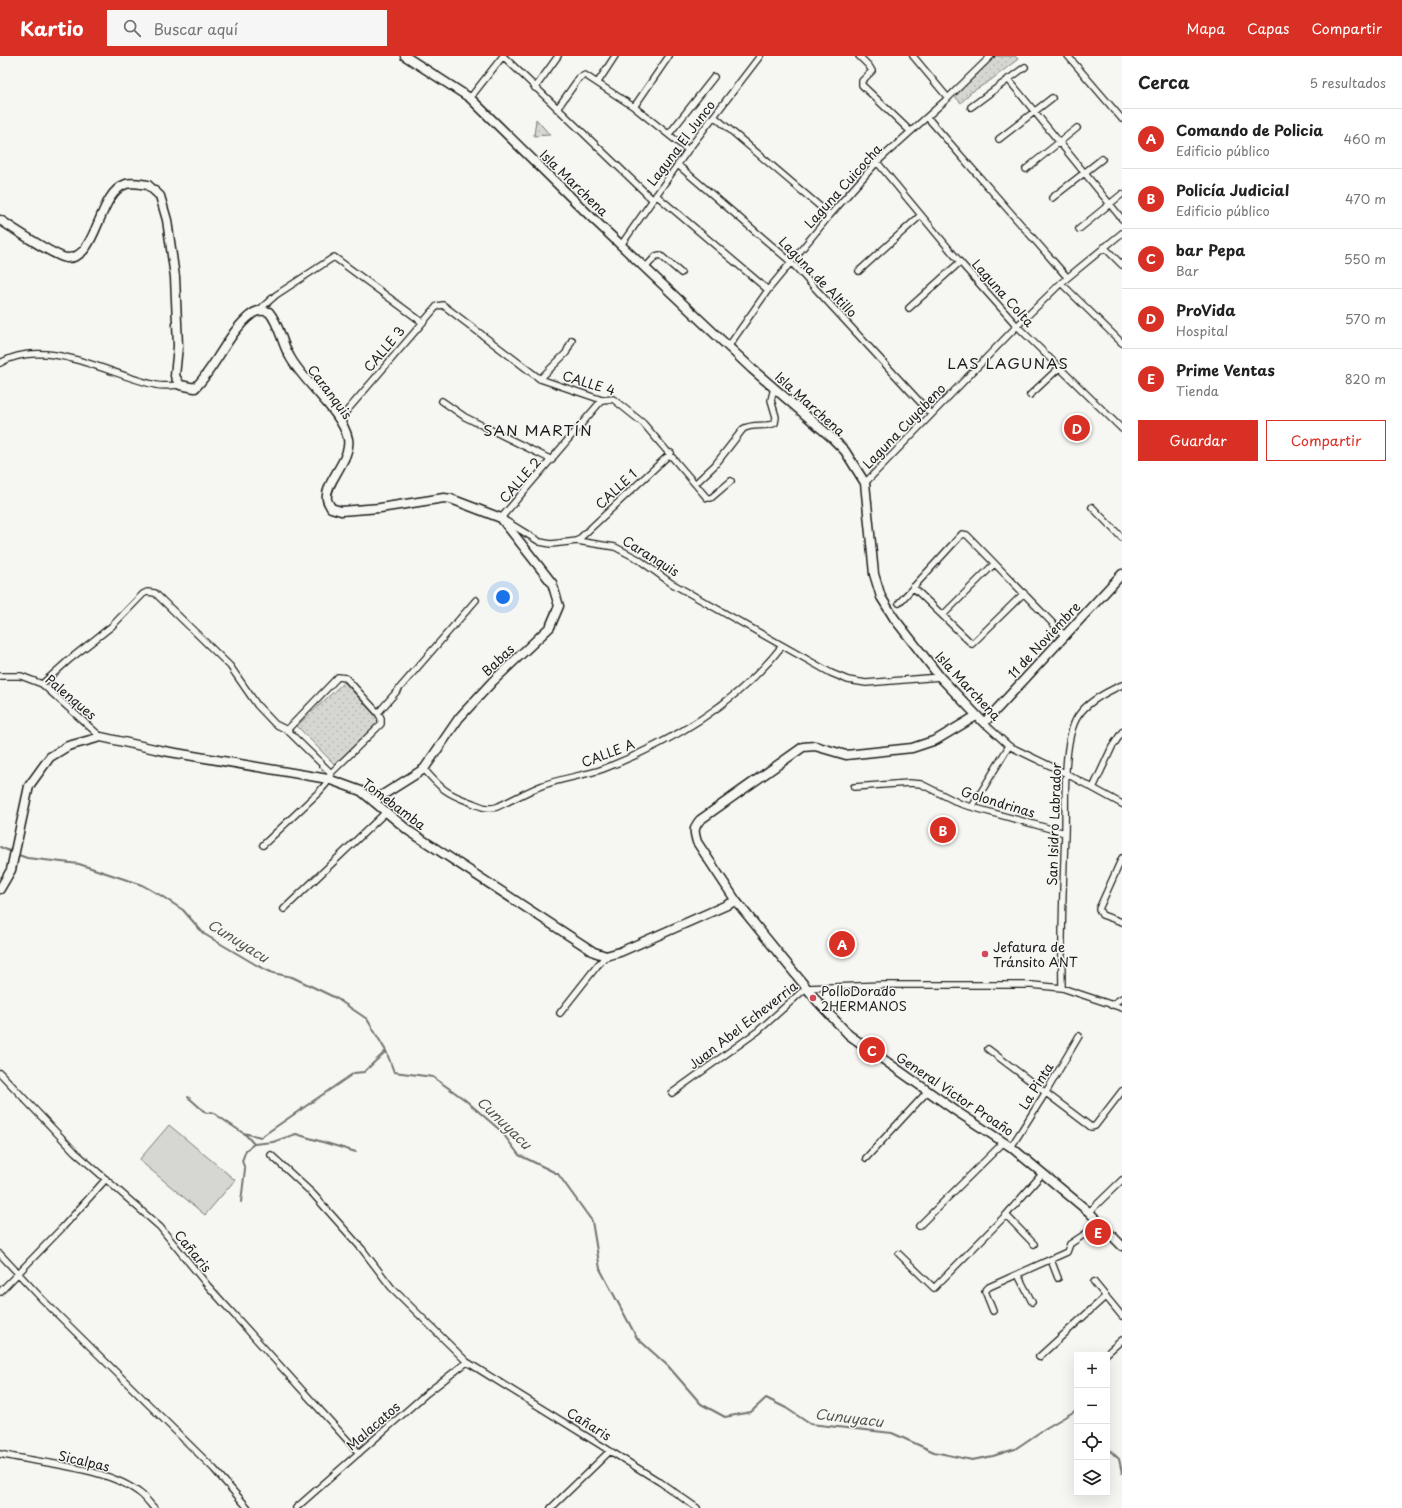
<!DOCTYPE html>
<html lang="es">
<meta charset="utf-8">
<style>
body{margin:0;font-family:"Playpen Sans",sans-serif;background:#f6f6f6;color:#222}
.controls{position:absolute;right:12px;bottom:12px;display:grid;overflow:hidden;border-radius:0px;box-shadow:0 4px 16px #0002}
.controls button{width:36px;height:36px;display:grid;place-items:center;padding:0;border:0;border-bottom:1px solid #e0e0e0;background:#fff;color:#222;font:20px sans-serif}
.you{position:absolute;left:503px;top:541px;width:14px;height:14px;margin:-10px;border:3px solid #fff;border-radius:50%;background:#1a73e8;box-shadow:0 0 0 6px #1a73e833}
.badge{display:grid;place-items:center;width:26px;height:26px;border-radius:50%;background:#d93025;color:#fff;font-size:13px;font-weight:700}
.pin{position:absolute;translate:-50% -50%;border:2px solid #fff;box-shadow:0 1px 4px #0006}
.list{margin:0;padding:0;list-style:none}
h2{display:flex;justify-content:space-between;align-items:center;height:52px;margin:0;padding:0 16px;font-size:17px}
h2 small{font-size:13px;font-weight:400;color:#767676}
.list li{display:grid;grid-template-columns:26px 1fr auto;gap:12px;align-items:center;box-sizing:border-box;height:60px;padding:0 16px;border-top:1px solid #e0e0e0}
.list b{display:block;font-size:15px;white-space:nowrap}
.list p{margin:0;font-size:13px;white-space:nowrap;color:#767676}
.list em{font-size:13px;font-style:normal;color:#767676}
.actions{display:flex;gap:8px;padding:12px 16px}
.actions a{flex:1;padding:9px 0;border:1px solid #d93025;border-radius:0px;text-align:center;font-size:14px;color:#d93025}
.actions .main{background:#d93025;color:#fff}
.icon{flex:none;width:22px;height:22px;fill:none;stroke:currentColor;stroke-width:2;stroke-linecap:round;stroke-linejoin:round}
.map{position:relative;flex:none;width:1122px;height:1452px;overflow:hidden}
header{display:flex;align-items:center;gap:24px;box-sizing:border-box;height:56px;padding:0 20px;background:#d93025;color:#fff}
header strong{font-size:19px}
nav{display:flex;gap:22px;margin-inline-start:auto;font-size:14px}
.search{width:280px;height:36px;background:#f6f6f6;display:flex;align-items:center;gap:10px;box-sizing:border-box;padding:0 14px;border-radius:0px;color:#767676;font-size:15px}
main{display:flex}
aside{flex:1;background:#fff}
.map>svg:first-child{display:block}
</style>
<header>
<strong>Kartio</strong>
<div class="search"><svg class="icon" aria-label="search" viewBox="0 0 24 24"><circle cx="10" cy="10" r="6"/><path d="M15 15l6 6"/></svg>Buscar aquí</div>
<nav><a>Mapa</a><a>Capas</a><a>Compartir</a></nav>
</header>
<main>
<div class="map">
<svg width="1122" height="1452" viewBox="0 0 1122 1452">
<defs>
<pattern id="grass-dots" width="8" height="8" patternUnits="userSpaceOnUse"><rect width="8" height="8" fill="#d6d6d2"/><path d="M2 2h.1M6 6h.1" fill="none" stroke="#b7b7b4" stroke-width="1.8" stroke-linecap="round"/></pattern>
</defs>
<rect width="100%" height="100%" fill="#f6f6f2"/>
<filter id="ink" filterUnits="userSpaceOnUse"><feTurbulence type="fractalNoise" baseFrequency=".025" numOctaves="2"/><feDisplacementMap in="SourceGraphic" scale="8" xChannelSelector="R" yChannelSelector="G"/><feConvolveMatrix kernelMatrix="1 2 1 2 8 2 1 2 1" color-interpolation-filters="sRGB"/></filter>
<g filter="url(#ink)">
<path fill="url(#grass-dots)" stroke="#797977" d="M 990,0 L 1015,0 L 1018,3 L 991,24 L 970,37 L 961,47 L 950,35 Z
M 536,63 L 550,79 L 534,80 Z
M 344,626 L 381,666 L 338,712 L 297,670 Z"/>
<path fill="#d6d6d2" stroke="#797977" d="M 169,1069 L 235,1124 L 205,1159 L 139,1104 Z"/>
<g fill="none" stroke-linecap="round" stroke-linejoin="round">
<path stroke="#727271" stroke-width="2" d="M 0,791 L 12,796
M 16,798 L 27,802 L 79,808 L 142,829 L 160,839 L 183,854 L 204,878 L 258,910 L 273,917 L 292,921 L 336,942 L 367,963 L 386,995 L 394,1016 L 433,1021 L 464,1043 L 501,1075 L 519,1099 L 558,1118 L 592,1165 L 600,1213 L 637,1282 L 668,1310 L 701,1348 L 725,1361 L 751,1356 L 766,1342 L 786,1352 L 810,1368 L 892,1377 L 934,1396 L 972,1404 L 993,1400 L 1015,1393 L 1046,1372 L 1075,1355 L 1077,1359
M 188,1041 L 206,1057 L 212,1056 L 243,1077 L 261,1081 L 354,1017 L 364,1016 L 386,995
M 254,1088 L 273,1086 L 296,1078 L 356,1096
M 241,1146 L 245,1113 L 242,1105 L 246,1094 L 254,1088 L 244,1077
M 1107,1392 L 1119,1403 L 1122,1417"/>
<g stroke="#1c1c1c" stroke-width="8">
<path id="street" d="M 503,0 L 653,144
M 859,0 L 869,10 L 872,15 L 862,25 L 862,29 L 910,75
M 913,0 L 948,42
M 1068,0 L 1122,63
M 1008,23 L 1122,163
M 598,26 L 615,0
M 535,32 L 558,0
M 470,42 L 503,0
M 634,51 L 669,0
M 971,51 L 1025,11
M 557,53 L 579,22 L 585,19 L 634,51 L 688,94
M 715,61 L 830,159
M 927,61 L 1067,221
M 669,78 L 714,21
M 999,83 L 1052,42
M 877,106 L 960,206 L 1017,270 L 1122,373
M 679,110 L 791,206 L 931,358
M 1026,113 L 1077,72
M 656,139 L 768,234
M 1052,142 L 1102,103
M 1079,173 L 1122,138
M 621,189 L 688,94 L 760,0
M 1104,191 L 1122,209
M 645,212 L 656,200 L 660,199 L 681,217
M 859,215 L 921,159
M 1061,227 L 1122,287
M 909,252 L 960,206
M 259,254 L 276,239 L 334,201 L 422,266
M 728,291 L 768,234 L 830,159 L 877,106 L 948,42 L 991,0
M 0,307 C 47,280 109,319 156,329 C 163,331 173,329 180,329
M 540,323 L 566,297 L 572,284
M 1030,339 L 1060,311
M 602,344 L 501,462 L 540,486 L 551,488 L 577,485 L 615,491 L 638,503 L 671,527 L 831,617 L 848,624 L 866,627 L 940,621
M 442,345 L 465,361 L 552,404
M 339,364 L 437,250 L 443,249 L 540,323 L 602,344 L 613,343 L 643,367 L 707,442 L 711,442 L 731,425
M 696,427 L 715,409 L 743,373 C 753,367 765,372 775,367 L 776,361 L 771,344 L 774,332
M 865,427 L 1017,270 L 1061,227 L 1122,177
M 1092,451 L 1122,482
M 577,485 L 671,397
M 913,531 L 972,588 L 1024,537
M 899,547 L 962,478 L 967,479 L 1064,579
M 943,559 L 994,508
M 0,620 L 21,620 L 42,628 L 101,681
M 42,628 L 70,603 L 112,570 L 143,538 L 147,536 L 155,537 L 230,610 L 257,649 L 275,668 L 287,674
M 378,657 L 476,544
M 984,667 L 1009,690 L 1067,718 L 1122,748
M 424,713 C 440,732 447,738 470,746 C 480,750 486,754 497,751 C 512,744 526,736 541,730 C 561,722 583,720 603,713 C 670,687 738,647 782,590
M 854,731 L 909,727 L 921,728 L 961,748 L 1065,777
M 1093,732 L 1112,691 L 1122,676
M 972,751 L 1009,690
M 263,789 L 319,736 L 326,728 L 331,717 L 381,668 L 381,662 L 378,657 L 346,622 L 338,621 L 287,674 L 331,717
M 1122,802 L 1099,853 L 1102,859 L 1122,866
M 284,853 L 386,756
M 1062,932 C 1061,880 1063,829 1065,777 C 1066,748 1062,684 1078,660 C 1087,646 1106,636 1122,629
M 1111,949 L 1122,942
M 560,957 L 597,910 L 606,900
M 988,993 L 1091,1071 L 1095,1070 L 1122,1035
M 0,1017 L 75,1096 L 160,1171 L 208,1230 L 359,1397
M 672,1037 L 758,975 L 806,932 L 884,929 L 1032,929 L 1062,932 L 1122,952
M 1011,1091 L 1046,1036 L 1079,980
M 271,1099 L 313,1138 L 362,1193 L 391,1231 L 467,1306 L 660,1426 L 697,1452
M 866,1102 L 928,1035
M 1089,1156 L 1122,1124
M 1006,1159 L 1034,1188
M 919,1170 L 1003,1087
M 0,1198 L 43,1244 L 214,1413 L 248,1452
M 899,1198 L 934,1232 L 1006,1159 L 1043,1117
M 1051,1204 L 1058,1222
M 1018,1219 L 1032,1246
M 1094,1226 L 1122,1260
M 0,1236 L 63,1171 L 106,1123
M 993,1255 L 985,1235 L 989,1231 L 1067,1196 L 1070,1188 L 1100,1168
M 1105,1299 L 1122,1284
M 1039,1301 L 1106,1240
M 0,1398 C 42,1408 108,1411 141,1438 C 146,1442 150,1448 154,1452
M 296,1452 L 427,1337 L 467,1306
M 551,1452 L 610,1395"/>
</g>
<g stroke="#1c1c1c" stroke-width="11">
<path id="secondary" d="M 405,0 L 470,42 L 588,158 L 752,313 L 831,381 L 845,395 L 865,427 L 874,518 L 881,541 L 894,562 L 940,621 L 984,667 L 1122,518
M 0,164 C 13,172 55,201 67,202 C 98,203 97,138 126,128 C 132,126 141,128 148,129 L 160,140 L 167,164 L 175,221 L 178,290 L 175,320 L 180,329 L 195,332 C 216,311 229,275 252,258 C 257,254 263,254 269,256 C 280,269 281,286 290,301 C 304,327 342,355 348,383 C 352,403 324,427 327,443 C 327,446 330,449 331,452 L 341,455 L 380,452 L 444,442 L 451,443 L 501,462 L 552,527 L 559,550 L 550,571 L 493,625 L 459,662 L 424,713 L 373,745
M 976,660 L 936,684 L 912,692 L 846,699 L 815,690 L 803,691 L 700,764 C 693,772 694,776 697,786 L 736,845 L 818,946 L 849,979 L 956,1055 L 1011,1091 L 1089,1156 L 1122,1190
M 0,833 L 11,814 L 29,730 L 50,701 L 68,690 L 101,681 L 164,695 L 328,723 L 361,735 L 409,775 L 594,896 L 606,900 L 620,896 L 736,845"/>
</g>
<use href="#street" stroke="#f6f6f2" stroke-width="5.5"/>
<use href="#secondary" stroke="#f6f6f2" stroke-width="8"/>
</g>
</g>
<g fill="#d1495b" stroke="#f6f6f2" stroke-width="1.5">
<circle cx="985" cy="898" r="4"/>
<circle cx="813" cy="942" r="4"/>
</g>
<g text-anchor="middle" stroke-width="3" stroke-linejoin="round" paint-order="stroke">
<g font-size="13" fill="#1c1c1c" stroke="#f6f6f2">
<text transform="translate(681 87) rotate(-53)" y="5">Laguna El Junco</text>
<text transform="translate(574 127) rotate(44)" y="5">Isla Marchena</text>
<text transform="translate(843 130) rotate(-48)" y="5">Laguna Cuicocha</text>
<text transform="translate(818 221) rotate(46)" y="5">Laguna de Altillo</text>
<text transform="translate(1003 237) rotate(48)" y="5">Laguna Colta</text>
<text transform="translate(384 293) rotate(-50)" y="5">CALLE 3</text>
<text transform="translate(589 327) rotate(17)" y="5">CALLE 4</text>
<text transform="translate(330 336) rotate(53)" y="5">Caranquis</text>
<text transform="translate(810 348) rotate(42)" y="5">Isla Marchena</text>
<text transform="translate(904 370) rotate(-46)" y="5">Laguna Cuyabeno</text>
<text transform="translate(520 424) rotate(-49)" y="5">CALLE 2</text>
<text transform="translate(616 433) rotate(-43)" y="5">CALLE 1</text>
<text transform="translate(651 500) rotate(32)" y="5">Caranquis</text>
<text transform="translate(1044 584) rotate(-47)" y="5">11 de Noviembre</text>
<text transform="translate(498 604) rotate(-44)" y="5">Babas</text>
<text transform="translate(968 630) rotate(47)" y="5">Isla Marchena</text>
<text transform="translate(71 641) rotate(40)" y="5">Palenques</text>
<text transform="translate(608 697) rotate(-21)" y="5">CALLE A</text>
<text transform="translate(998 746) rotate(17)" y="5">Golondrinas</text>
<text transform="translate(394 748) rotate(37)" y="5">Tomebamba</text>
<text transform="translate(1054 768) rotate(-88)" y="5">San Isidro Labrador</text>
<text transform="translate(743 969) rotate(-38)" y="5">Juan Abel Echeverria</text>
<text transform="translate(1036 1030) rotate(-58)" y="5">La Pinta</text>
<text transform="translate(955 1038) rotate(34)" y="5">General Victor Proaño</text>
<text transform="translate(193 1195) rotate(51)" y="5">Cañaris</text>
<text transform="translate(589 1368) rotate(32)" y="5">Cañaris</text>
<text transform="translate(373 1370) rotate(-41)" y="5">Malacatos</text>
<text transform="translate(84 1405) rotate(13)" y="5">Sicalpas</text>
</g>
<g font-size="13" fill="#1c1c1c" stroke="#f6f6f2" text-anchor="start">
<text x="993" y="896">Jefatura de<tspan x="993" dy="15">Tránsito ANT</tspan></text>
<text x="821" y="940">PolloDorado<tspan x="821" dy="15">2HERMANOS</tspan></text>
</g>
<g font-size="14" font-style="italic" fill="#565654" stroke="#f6f6f2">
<text transform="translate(238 885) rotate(32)" y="5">Cunuyacu</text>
<text transform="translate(504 1067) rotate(44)" y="5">Cunuyacu</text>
<text transform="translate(849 1362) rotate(7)" y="5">Cunuyacu</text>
</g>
<g font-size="15" letter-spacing="1" fill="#1c1c1c" stroke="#f6f6f2">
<text x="1008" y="313">LAS LAGUNAS</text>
<text x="538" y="380">SAN MARTÍN</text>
</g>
</g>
</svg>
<div class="controls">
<button>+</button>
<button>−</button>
<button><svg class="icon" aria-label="locate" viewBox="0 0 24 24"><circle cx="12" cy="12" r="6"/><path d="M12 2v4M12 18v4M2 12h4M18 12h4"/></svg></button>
<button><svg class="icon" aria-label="layers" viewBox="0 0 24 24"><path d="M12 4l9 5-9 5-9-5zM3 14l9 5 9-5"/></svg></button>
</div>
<div class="you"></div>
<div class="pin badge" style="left:842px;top:888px">A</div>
<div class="pin badge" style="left:943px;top:774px">B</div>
<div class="pin badge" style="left:872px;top:994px">C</div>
<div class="pin badge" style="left:1077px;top:372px">D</div>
<div class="pin badge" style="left:1098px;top:1176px">E</div>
</div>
<aside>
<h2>Cerca<small>5 resultados</small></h2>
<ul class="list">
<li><span class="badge">A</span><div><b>Comando de Policia</b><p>Edificio público</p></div><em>460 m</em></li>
<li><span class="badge">B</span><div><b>Policía Judicial</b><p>Edificio público</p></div><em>470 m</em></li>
<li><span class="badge">C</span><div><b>bar Pepa</b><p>Bar</p></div><em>550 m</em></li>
<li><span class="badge">D</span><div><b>ProVida</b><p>Hospital</p></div><em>570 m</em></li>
<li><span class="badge">E</span><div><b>Prime Ventas</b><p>Tienda</p></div><em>820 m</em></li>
</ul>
<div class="actions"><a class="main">Guardar</a><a>Compartir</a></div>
</aside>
</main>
